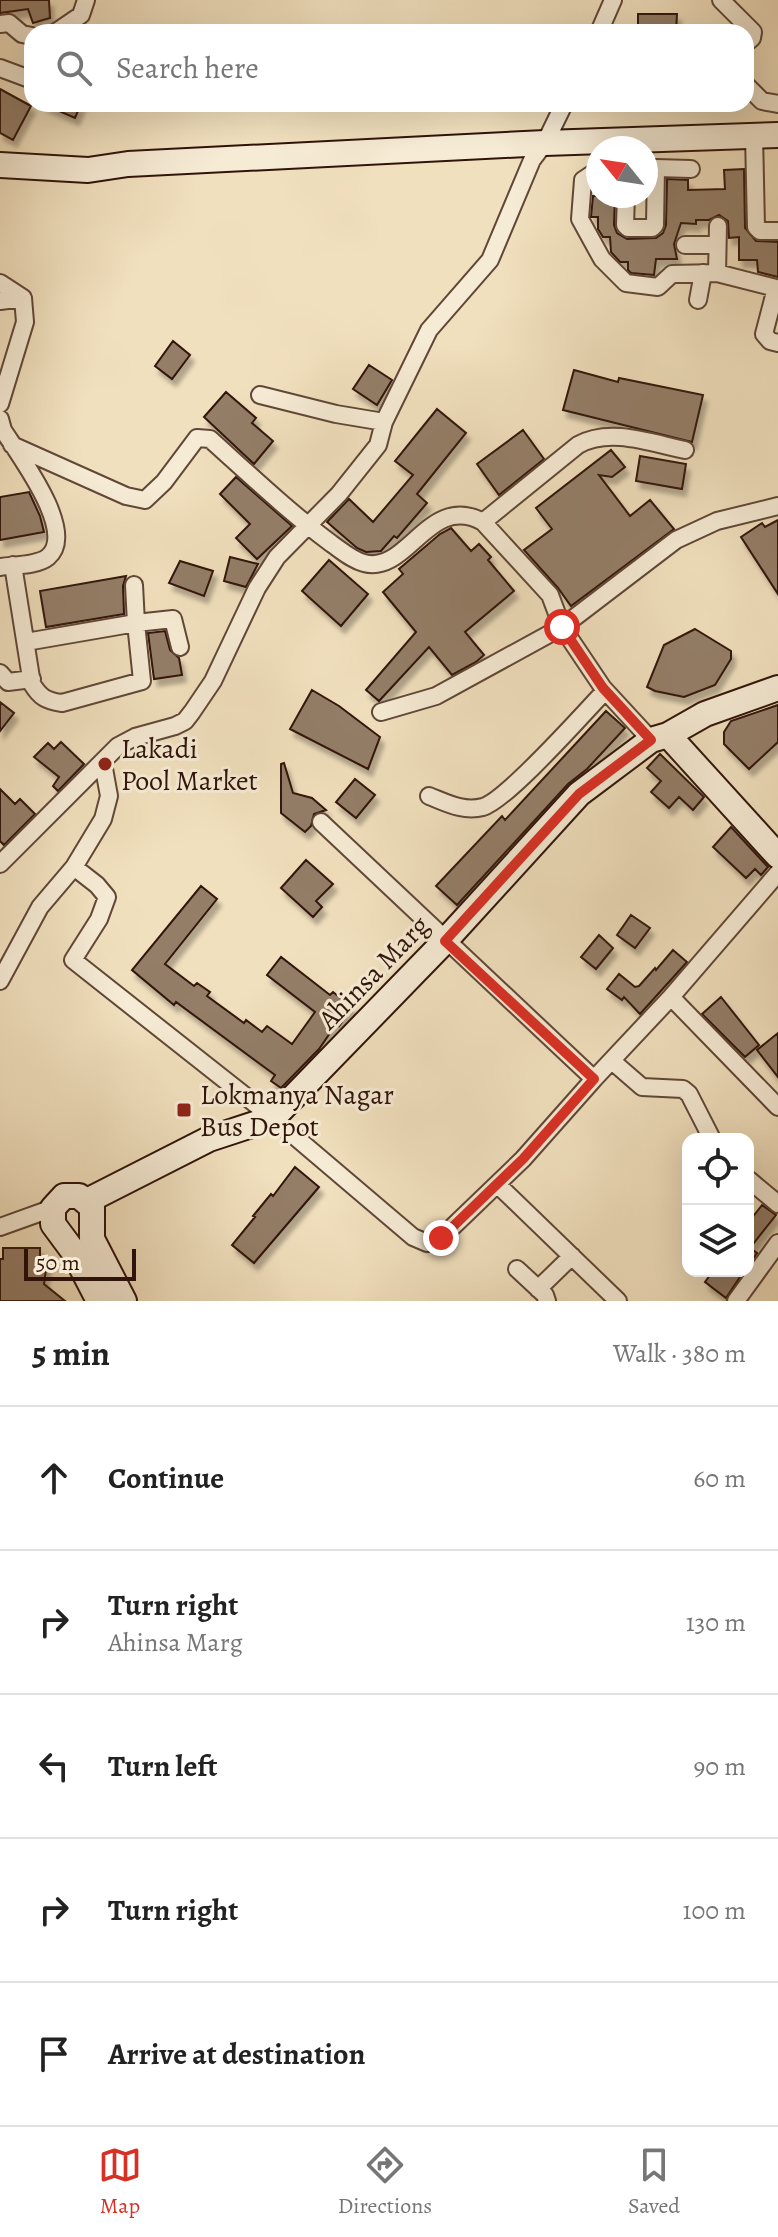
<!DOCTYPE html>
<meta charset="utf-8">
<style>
body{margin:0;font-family:Alegreya,serif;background:#f2f2f2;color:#222}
.controls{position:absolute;right:24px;bottom:24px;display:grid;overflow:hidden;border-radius:16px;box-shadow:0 8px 32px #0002}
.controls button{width:72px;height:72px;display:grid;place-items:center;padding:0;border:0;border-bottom:2px solid #e0e0e0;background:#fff;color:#222;font:40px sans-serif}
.compass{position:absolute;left:586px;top:136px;width:72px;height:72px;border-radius:50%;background:#fff;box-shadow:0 8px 32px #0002;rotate:300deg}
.scale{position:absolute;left:24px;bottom:20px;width:112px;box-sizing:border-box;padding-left:8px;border:4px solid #30140a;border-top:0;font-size:22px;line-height:28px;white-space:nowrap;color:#30140a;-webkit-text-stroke:6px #f6ebd5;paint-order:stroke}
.stop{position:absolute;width:24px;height:24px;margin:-18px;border:6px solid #d93025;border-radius:50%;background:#fff}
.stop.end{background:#d93025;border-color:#fff;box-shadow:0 2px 8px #0008}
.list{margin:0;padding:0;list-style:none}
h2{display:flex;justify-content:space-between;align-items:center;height:104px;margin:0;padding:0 32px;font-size:34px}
h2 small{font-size:26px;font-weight:400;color:#767676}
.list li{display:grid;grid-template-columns:52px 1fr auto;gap:24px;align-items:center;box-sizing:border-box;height:144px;padding:0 32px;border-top:2px solid #e0e0e0}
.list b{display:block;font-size:30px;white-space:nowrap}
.list p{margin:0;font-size:26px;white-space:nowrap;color:#767676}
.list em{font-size:26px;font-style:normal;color:#767676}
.icon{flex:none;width:44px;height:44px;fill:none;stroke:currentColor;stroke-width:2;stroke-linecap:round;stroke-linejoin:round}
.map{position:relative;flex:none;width:778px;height:1301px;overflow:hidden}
.search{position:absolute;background:#fff;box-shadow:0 8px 32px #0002;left:24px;right:24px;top:24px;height:88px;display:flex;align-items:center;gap:20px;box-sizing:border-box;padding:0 28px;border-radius:24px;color:#767676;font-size:30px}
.sheet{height:824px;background:#fff}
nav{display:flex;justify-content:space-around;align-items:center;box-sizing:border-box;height:112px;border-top:2px solid #e0e0e0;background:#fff;font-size:22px;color:#767676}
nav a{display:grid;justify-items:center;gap:4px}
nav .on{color:#d93025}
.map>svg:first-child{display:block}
</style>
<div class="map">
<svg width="778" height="1301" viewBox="0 0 778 1301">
<defs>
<filter id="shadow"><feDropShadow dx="4" dy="7" stdDeviation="2" flood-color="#0004"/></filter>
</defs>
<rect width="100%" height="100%" fill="#f1e0be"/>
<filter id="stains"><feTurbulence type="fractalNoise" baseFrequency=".0025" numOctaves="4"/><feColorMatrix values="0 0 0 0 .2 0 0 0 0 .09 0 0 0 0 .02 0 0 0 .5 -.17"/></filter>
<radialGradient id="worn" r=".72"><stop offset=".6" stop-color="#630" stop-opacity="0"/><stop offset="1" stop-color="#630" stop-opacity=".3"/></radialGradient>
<path fill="#947e68" stroke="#30140a" stroke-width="2" filter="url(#shadow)" d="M 0,0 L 49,0 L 50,18 L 33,23 L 28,9 L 0,13 Z
M 638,14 L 677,14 L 676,32 L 638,32 Z
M 0,89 L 31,106 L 13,140 L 0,133 Z
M 43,104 L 81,104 L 75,118 Z
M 744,169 L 745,228 L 756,241 L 778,242 L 778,277 L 758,272 L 757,260 L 739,260 L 739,237 L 729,238 L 728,221 L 719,215 L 709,220 L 696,220 L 696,224 L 681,223 L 674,244 L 677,259 L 656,259 L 654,275 L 631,273 L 628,270 L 628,262 L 620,262 L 611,252 L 610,237 L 603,237 L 598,229 L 598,217 L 591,217 L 593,196 L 615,196 L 614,225 L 617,233 L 627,239 L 656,238 L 663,233 L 666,225 L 667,179 L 688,180 L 688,190 L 725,189 L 724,170 Z
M 173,341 L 190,355 L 172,379 L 155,366 Z
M 369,365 L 392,380 L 377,405 L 353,389 Z
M 574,370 L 618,382 L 619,378 L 703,395 L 692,442 L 563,410 Z
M 226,392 L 256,418 L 252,423 L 273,441 L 254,464 L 204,417 Z
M 437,409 L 466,433 L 417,494 L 427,503 L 397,538 L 394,536 L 381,551 L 366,552 L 357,548 L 327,522 L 349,499 L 373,522 L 413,475 L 395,461 Z
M 523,430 L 544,459 L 499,495 L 477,464 Z
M 611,450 L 625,467 L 612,477 L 599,475 L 630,516 L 650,500 L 674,529 L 571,606 L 558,588 L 524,550 L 552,529 L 536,508 Z
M 640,456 L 686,464 L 682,489 L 636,481 Z
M 236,477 L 292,526 L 257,559 L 236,538 L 250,524 L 220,494 Z
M 29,492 L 40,516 L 44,532 L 0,540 L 0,497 Z
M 778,520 L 778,594 L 741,537 L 762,523 L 765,527 Z
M 451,528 L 471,551 L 479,544 L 491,557 L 488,560 L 514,591 L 465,632 L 484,655 L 476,662 L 452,675 L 429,647 L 379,701 L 366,690 L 416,632 L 383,592 L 403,574 L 399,569 L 440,534 Z
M 230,557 L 258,564 L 246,587 L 224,581 Z
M 329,560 L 368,594 L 341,626 L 302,591 Z
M 180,561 L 213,571 L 204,596 L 169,583 Z
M 126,576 L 123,586 L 124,614 L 46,627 L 40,591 Z
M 695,629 L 731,651 L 731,659 L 715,685 L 684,697 L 655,691 L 647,687 L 664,645 Z
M 165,631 L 170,650 L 179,658 L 182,675 L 154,679 L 148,633 Z
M 312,690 L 339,706 L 380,737 L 368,769 L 290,729 Z
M 0,702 L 14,713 L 0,731 Z
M 778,705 L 778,742 L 749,769 L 724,744 L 724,732 L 731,721 Z
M 606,711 L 625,728 L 587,769 L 568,784 L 457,905 L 436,886 L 502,816 L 505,820 Z
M 61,742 L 84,764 L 58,791 L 53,786 L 59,777 L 34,757 L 48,743 L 54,749 Z
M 660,754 L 704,797 L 693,810 L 679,797 L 669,808 L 651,792 L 661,781 L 647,768 Z
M 284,763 L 293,793 L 312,798 L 326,810 L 314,814 L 311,826 L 305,832 L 281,813 L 281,764 Z
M 355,779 L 375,795 L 356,818 L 336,802 Z
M 0,789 L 15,804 L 20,799 L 35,814 L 4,845 L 0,841 Z
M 731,827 L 768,867 L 761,875 L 755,869 L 746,878 L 713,847 Z
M 306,860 L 333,884 L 316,901 L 322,907 L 313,917 L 281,888 Z
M 201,886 L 217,899 L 165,964 L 194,986 L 197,983 L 210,992 L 207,996 L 244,1023 L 246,1020 L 262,1032 L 267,1026 L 292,1044 L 315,1012 L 267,975 L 281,957 L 330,995 L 333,992 L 353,1008 L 339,1026 L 337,1023 L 319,1049 L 281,1088 L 271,1081 L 275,1075 L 176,1002 L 174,1005 L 132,970 Z
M 631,915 L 650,928 L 635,948 L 617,935 Z
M 599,935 L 613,948 L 596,969 L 581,957 Z
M 673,950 L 687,962 L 640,1014 L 624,997 L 622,1000 L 607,989 L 619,974 L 635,987 L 639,986 L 655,968 L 656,970 Z
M 721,997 L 759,1045 L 745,1057 L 702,1014 Z
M 778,1033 L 778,1077 L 757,1050 Z
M 295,1167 L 319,1187 L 254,1263 L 232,1245 L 255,1217 L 253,1216 L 271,1194 L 273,1196 Z
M 762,1205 L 776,1215 L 750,1248 L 757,1253 L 748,1266 L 748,1223 Z
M 3,1248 L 40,1248 L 40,1261 L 47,1262 L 44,1284 L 65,1301 L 0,1301 L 0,1259 L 3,1259 Z
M 713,1271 L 744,1271 L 726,1298 L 705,1282 Z"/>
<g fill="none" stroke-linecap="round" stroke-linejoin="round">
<g stroke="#604737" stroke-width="20">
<path id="street" d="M 721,0 L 753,32 L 752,38 L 746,43
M 0,24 L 9,23 L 22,34 L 32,36
M 56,32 L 81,15 L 86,0
M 599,32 L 613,0
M 0,68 L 27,78
M 746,85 L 762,101 L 778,104
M 754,135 L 756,227 L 760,231 L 778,231
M 598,170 L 583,180 L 580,219 L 602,259 L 626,283 L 658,287 L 672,274 L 717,273 L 776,288 L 764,334 L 770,341 L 778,343
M 626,196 L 625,225 L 628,228 L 652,228 L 655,225 L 656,168 L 691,169
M 685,245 L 717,245
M 717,273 L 718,226
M 0,283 L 23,298 L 0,301
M 698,300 L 703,273
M 260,395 L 336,414 L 384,422
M 0,404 L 25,322 L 23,298
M 0,419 L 3,430 C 18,454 78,532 48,557 C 37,566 14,565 0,567
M 12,445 L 126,496 L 145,500 L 164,482 L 197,438 L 210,439 C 250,475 289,512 332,544 C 342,551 352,560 364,563 C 408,575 429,492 483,522 L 550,595 L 562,627 L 603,688 L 651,740
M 483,522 L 578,445 C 610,427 651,443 685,450
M 13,565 L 32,684 C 40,697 46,701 62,703 L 142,681 L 136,623 L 26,642
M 134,585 L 136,623 L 173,619 L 180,647
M 0,673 L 8,682 L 32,679
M 381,712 L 436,696 L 562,627 L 676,540 L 717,521 L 778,506
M 429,796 C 447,803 463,812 483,807 C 507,800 583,714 604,692 L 603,688
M 321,822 L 594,1079
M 0,864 L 118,746 L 135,737 L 175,726 L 185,721 L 192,712 L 213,681 L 257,588 L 277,557 L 339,494 L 378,445 L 384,422 L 429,330 L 490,260 L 532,160 L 545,143 L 564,104
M 74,867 L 97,885 L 107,897 L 99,919 L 73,960 L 273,1118 L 413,1237 L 427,1243 L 441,1238 L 523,1159 L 594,1079 L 671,997 L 778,873
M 0,981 L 40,907 L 74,867 L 103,819 L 109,796 L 103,763
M 671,997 L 778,1107
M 612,1061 L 642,1087 L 683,1089 L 689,1094 L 712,1139
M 748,1179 L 778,1204
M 498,1185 L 618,1301
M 0,1227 L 53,1208
M 517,1269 L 545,1295 L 547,1301
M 538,1289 L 572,1256
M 736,1301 L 778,1243"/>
</g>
<g stroke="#30140a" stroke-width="28">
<path id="secondary" d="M 0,165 L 88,170 L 128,164 L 545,143 L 778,135
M 668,735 L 778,856
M 87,1201 L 209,1139 L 273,1118 L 445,941 L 579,794 L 651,740 L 668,735 L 705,714 L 778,688
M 99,1301 L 73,1251 L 53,1224 L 53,1208 L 64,1196 L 79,1196 L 92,1207 L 92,1239 L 124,1301"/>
</g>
<use href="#street" stroke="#f6ebd5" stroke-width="16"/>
<use href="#secondary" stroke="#f6ebd5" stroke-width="24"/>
</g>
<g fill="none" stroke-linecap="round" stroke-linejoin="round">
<path stroke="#d93025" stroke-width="10" d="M 441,1238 L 523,1159 L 594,1079 L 445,941 L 579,794 L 651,740 L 603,688 L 562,627"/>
</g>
<g fill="#8f2418" stroke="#f6ebd5" stroke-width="3">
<circle cx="105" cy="764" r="8"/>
<rect x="176" y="1102" width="16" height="16" rx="4"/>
</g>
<g text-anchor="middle" stroke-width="6" stroke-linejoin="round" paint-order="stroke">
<g font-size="28" fill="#30140a" stroke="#f6ebd5" text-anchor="start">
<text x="121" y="758">Lakadi<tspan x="121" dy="32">Pool Market</tspan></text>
<text x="200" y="1104">Lokmanya Nagar<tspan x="200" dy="32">Bus Depot</tspan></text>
</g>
<g font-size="28" fill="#30140a" stroke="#f6ebd5">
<text transform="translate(373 972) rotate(-46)" y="10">Ahinsa Marg</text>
</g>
</g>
<rect width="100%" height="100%" filter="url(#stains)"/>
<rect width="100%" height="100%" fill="url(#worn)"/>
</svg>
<div class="controls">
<button><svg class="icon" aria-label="locate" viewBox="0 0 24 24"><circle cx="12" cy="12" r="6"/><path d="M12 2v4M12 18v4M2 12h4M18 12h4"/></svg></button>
<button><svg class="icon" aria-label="layers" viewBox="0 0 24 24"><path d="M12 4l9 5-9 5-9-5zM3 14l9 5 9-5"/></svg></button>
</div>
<svg class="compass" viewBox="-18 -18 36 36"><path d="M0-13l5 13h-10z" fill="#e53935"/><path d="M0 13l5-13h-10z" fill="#767676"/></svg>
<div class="scale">50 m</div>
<div class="stop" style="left:562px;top:627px"></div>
<div class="stop end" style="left:441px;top:1238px"></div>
<div class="search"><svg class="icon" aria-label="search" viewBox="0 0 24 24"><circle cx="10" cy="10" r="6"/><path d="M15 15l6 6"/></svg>Search here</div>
</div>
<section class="sheet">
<h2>5 min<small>Walk · 380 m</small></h2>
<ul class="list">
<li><svg class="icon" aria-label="ahead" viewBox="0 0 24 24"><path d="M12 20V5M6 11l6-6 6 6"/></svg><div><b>Continue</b></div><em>60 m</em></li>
<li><svg class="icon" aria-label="right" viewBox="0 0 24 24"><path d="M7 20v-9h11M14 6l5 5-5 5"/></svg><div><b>Turn right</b><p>Ahinsa Marg</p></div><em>130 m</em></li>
<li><svg class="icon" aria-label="left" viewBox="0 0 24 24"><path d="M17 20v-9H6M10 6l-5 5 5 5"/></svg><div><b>Turn left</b></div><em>90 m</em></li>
<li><svg class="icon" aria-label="right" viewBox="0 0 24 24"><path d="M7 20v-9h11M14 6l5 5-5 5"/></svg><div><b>Turn right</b></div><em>100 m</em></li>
<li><svg class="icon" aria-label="arrive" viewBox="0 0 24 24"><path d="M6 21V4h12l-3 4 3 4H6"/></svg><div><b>Arrive at destination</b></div></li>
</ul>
</section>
<nav>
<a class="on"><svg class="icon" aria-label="map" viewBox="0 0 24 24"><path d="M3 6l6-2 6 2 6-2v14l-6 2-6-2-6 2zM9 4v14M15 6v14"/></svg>Map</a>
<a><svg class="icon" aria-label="directions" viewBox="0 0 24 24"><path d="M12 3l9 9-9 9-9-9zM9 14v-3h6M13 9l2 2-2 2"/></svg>Directions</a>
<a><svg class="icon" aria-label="saved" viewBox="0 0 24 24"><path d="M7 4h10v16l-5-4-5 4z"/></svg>Saved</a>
</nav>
